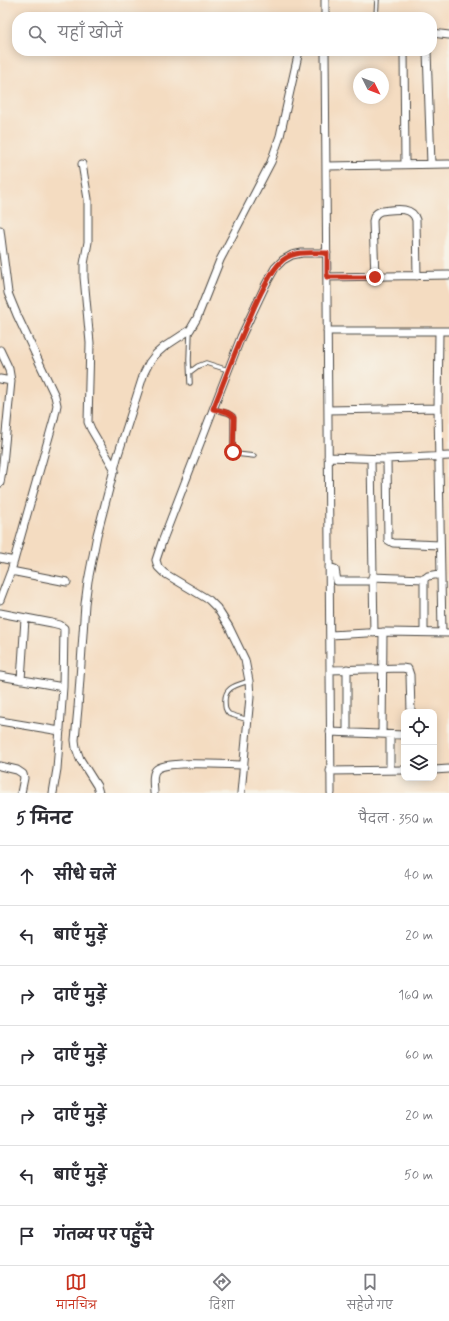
<!DOCTYPE html>
<html lang="hi">
<meta charset="utf-8">
<style>
body{margin:0;font-family:Mynerve,"Playpen Sans Deva",sans-serif;background:#f2f2f3;color:#2b2b33}
.controls{position:absolute;right:12px;bottom:12px;display:grid;overflow:hidden;border-radius:8px;box-shadow:0 2px 10px #0003}
.controls button{width:36px;height:36px;display:grid;place-items:center;padding:0;border:0;border-bottom:1px solid #e1e1e2;background:#fff;color:#2b2b33;font:20px sans-serif}
.compass{position:absolute;left:353px;top:68px;width:36px;height:36px;border-radius:50%;background:#fff;box-shadow:0 2px 10px #0003;rotate:132deg}
.stop{position:absolute;width:12px;height:12px;margin:-9px;border:3px solid #c8321e;border-radius:50%;background:#fff}
.stop.end{background:#c8321e;border-color:#fff;box-shadow:0 1px 4px #0008}
.list{margin:0;padding:0;list-style:none}
h2{display:flex;justify-content:space-between;align-items:center;height:52px;margin:0;padding:0 16px;font-size:17px}
h2 small{font-size:13px;font-weight:400;color:#7c7c81}
.list li{display:grid;grid-template-columns:26px 1fr auto;gap:12px;align-items:center;box-sizing:border-box;height:60px;padding:0 16px;border-top:1px solid #e1e1e2}
.list b{display:block;font-size:15px;white-space:nowrap}
.list em{font-size:13px;font-style:normal;color:#7c7c81}
.icon{flex:none;width:22px;height:22px;fill:none;stroke:currentColor;stroke-width:2;stroke-linecap:round;stroke-linejoin:round}
.map{position:relative;flex:none;width:449px;height:793px;overflow:hidden}
.search{position:absolute;background:#fff;box-shadow:0 2px 10px #0003;left:12px;right:12px;top:12px;height:44px;display:flex;align-items:center;gap:10px;box-sizing:border-box;padding:0 14px;border-radius:16px;color:#7c7c81;font-size:15px}
.sheet{height:472px;background:#fff}
nav{display:flex;justify-content:space-around;align-items:center;box-sizing:border-box;height:56px;border-top:1px solid #e1e1e2;background:#fff;font-size:11px;color:#7c7c81}
nav a{display:grid;justify-items:center;gap:2px}
nav .on{color:#c8321e}
.map>svg:first-child{display:block}
</style>
<div class="map">
<svg width="449" height="793" viewBox="0 0 449 793">
<rect width="100%" height="100%" fill="#f7f3e8"/>
<filter id="ink" filterUnits="userSpaceOnUse"><feTurbulence type="fractalNoise" baseFrequency=".025" numOctaves="2"/><feDisplacementMap in="SourceGraphic" scale="8" xChannelSelector="R" yChannelSelector="G"/><feConvolveMatrix kernelMatrix="1 2 1 2 8 2 1 2 1" color-interpolation-filters="sRGB"/></filter>
<filter id="wash" filterUnits="userSpaceOnUse"><feTurbulence type="fractalNoise" baseFrequency=".012" numOctaves="4" result="noise"/><feDisplacementMap in="SourceGraphic" scale="16" xChannelSelector="R" yChannelSelector="G"/><feGaussianBlur stdDeviation="0.9" result="paint"/><feColorMatrix in="noise" values="0 0 0 0 0 0 0 0 0 0 0 0 0 0 0 0 0 1.4 0 .05"/><feComposite in="paint" operator="in"/></filter>
<g filter="url(#wash)">
<rect width="100%" height="100%" fill="#f4dcc1"/>
</g>
<g filter="url(#ink)">
<g fill="none" stroke-linecap="round" stroke-linejoin="round">
<g stroke="#494642" stroke-width="5.5">
<path id="lane" d="M 376,17 L 377,0
M 190,331 L 189,360 L 190,383
M 190,372 L 198,366 L 206,363 L 228,370
M 213,409 L 228,413 L 233,416 L 233,452 L 236,454 L 254,456
M 248,720 L 229,714 C 225,710 225,707 225,702 C 224,687 237,685 249,681"/>
</g>
<g stroke="#494642" stroke-width="9">
<path id="street" d="M 325,17 L 325,0
M 432,33 L 449,35
M 325,51 L 331,793
M 404,51 L 405,164
M 427,51 L 431,164
M 82,164 L 88,199 L 88,242 L 84,264 L 84,277 L 90,343 L 88,422 L 91,429 L 115,470
M 327,166 L 449,164
M 0,230 L 8,293 L 17,315 L 55,396 L 57,405 L 54,419 L 11,571 L 0,600
M 327,277 L 449,275
M 375,277 L 373,221 C 374,215 376,213 381,211 C 393,210 412,205 416,220 L 417,276
M 327,331 L 449,331
M 439,332 L 438,408 L 442,633
M 0,350 L 9,369 L 11,381 L 3,464 L 0,483
M 0,379 L 11,381
M 328,410 L 438,408
M 328,457 L 387,459 L 449,456
M 371,459 L 374,633
M 387,459 L 388,540 L 393,543 L 440,545
M 0,558 L 14,561
M 329,567 L 335,569 L 337,581 L 372,581
M 11,571 L 67,582
M 372,577 L 424,579
M 0,613 L 52,623 L 60,625 L 64,628 L 63,687 L 57,769 L 53,793
M 424,632 L 424,579 L 428,576 L 440,574
M 330,635 L 386,632 L 449,633
M 330,670 L 402,668 L 408,669 L 410,675 L 411,712
M 0,676 L 63,687
M 21,680 L 25,619
M 0,721 L 60,731
M 330,732 L 404,735
M 347,732 L 347,669
M 382,734 L 383,632
M 390,735 L 390,770
M 0,766 L 17,770 L 23,774 L 24,778 L 21,793
M 434,770 L 449,769
M 330,771 L 404,770
M 99,793 L 97,786 L 80,759 L 76,748 L 75,740 L 78,708 L 85,604 L 88,581 L 97,535 L 117,458 L 144,373 L 149,363 L 156,354 L 164,347 L 190,330 L 197,318 L 220,260 L 271,162 L 280,136 L 299,51
M 154,793 C 154,787 151,773 157,769 C 168,760 228,765 244,765
M 241,793 L 250,697 L 249,681 L 245,660 L 229,627 L 217,608 L 209,600 L 164,573 L 158,567 L 156,560 L 162,542 L 241,337 L 266,284 L 275,268 L 283,260 L 292,255 L 302,253 L 327,253"/>
</g>
<use href="#lane" stroke="#fff" stroke-width="3.5"/>
<use href="#street" stroke="#fff" stroke-width="7"/>
</g>
</g>
<g fill="none" stroke-linecap="round" stroke-linejoin="round" filter="url(#ink)">
<path stroke="#c8321e" stroke-width="5" d="M 233,452 L 234,418 C 230,411 221,411 213,409 C 229,369 243,329 262,291 C 268,280 273,268 283,260 C 295,250 312,253 327,253 L 327,277 L 375,277"/>
</g>
</svg>
<div class="controls">
<button><svg class="icon" aria-label="locate" viewBox="0 0 24 24"><circle cx="12" cy="12" r="6"/><path d="M12 2v4M12 18v4M2 12h4M18 12h4"/></svg></button>
<button><svg class="icon" aria-label="layers" viewBox="0 0 24 24"><path d="M12 4l9 5-9 5-9-5zM3 14l9 5 9-5"/></svg></button>
</div>
<svg class="compass" viewBox="-18 -18 36 36"><path d="M0-13l5 13h-10z" fill="#e53935"/><path d="M0 13l5-13h-10z" fill="#7c7c81"/></svg>
<div class="stop" style="left:233px;top:452px"></div>
<div class="stop end" style="left:375px;top:277px"></div>
<div class="search"><svg class="icon" aria-label="search" viewBox="0 0 24 24"><circle cx="10" cy="10" r="6"/><path d="M15 15l6 6"/></svg>यहाँ खोजें</div>
</div>
<section class="sheet">
<h2>5 मिनट<small>पैदल · 350 m</small></h2>
<ul class="list">
<li><svg class="icon" aria-label="ahead" viewBox="0 0 24 24"><path d="M12 20V5M6 11l6-6 6 6"/></svg><div><b>सीधे चलें</b></div><em>40 m</em></li>
<li><svg class="icon" aria-label="left" viewBox="0 0 24 24"><path d="M17 20v-9H6M10 6l-5 5 5 5"/></svg><div><b>बाएँ मुड़ें</b></div><em>20 m</em></li>
<li><svg class="icon" aria-label="right" viewBox="0 0 24 24"><path d="M7 20v-9h11M14 6l5 5-5 5"/></svg><div><b>दाएँ मुड़ें</b></div><em>160 m</em></li>
<li><svg class="icon" aria-label="right" viewBox="0 0 24 24"><path d="M7 20v-9h11M14 6l5 5-5 5"/></svg><div><b>दाएँ मुड़ें</b></div><em>60 m</em></li>
<li><svg class="icon" aria-label="right" viewBox="0 0 24 24"><path d="M7 20v-9h11M14 6l5 5-5 5"/></svg><div><b>दाएँ मुड़ें</b></div><em>20 m</em></li>
<li><svg class="icon" aria-label="left" viewBox="0 0 24 24"><path d="M17 20v-9H6M10 6l-5 5 5 5"/></svg><div><b>बाएँ मुड़ें</b></div><em>50 m</em></li>
<li><svg class="icon" aria-label="arrive" viewBox="0 0 24 24"><path d="M6 21V4h12l-3 4 3 4H6"/></svg><div><b>गंतव्य पर पहुँचे</b></div></li>
</ul>
</section>
<nav>
<a class="on"><svg class="icon" aria-label="map" viewBox="0 0 24 24"><path d="M3 6l6-2 6 2 6-2v14l-6 2-6-2-6 2zM9 4v14M15 6v14"/></svg>मानचित्र</a>
<a><svg class="icon" aria-label="directions" viewBox="0 0 24 24"><path d="M12 3l9 9-9 9-9-9zM9 14v-3h6M13 9l2 2-2 2"/></svg>दिशा</a>
<a><svg class="icon" aria-label="saved" viewBox="0 0 24 24"><path d="M7 4h10v16l-5-4-5 4z"/></svg>सहेजे गए</a>
</nav>
